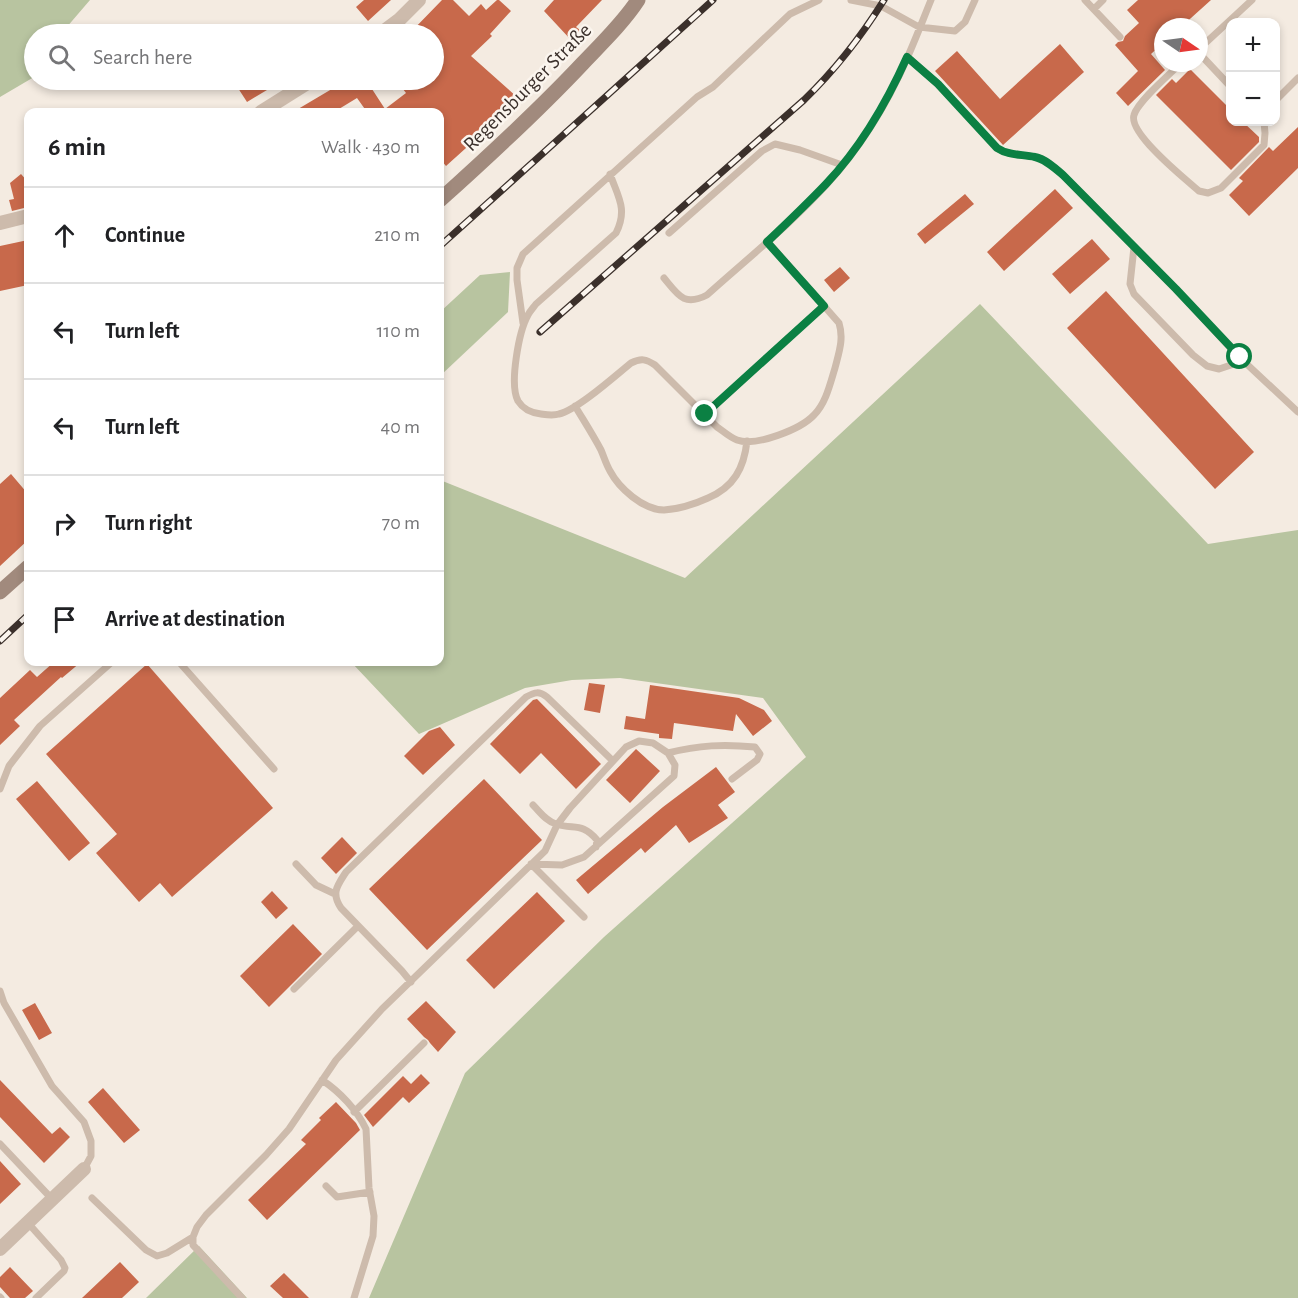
<!DOCTYPE html>
<meta charset="utf-8">
<style>
body{margin:0;font-family:"Alegreya Sans",sans-serif;background:#f6f6f6;color:#202124}
.controls{position:absolute;right:18px;top:18px;display:grid;overflow:hidden;border-radius:12px;box-shadow:0 3px 9px #0003}
.controls button{width:54px;height:54px;display:grid;place-items:center;padding:0;border:0;border-bottom:2px solid #e0e0e0;background:#fff;color:#202124;font:30px sans-serif}
.compass{position:absolute;left:1154px;top:18px;width:54px;height:54px;border-radius:50%;background:#fff;box-shadow:0 3px 9px #0003;rotate:103deg}
.stop{position:absolute;width:18px;height:18px;margin:-14px;border:4px solid #0b8043;border-radius:50%;background:#fff}
.stop.end{background:#0b8043;border-color:#fff;box-shadow:0 2px 6px #0008}
.list{margin:0;padding:0;list-style:none}
h2{display:flex;justify-content:space-between;align-items:center;height:78px;margin:0;padding:0 24px;font-size:26px}
h2 small{font-size:20px;font-weight:400;color:#757577}
.list li{display:grid;grid-template-columns:39px 1fr auto;gap:18px;align-items:center;box-sizing:border-box;height:96px;padding:0 24px;border-top:2px solid #e0e0e0}
.list b{display:block;font-size:22px;white-space:nowrap}
.list em{font-size:20px;font-style:normal;color:#757577}
.icon{flex:none;width:33px;height:33px;fill:none;stroke:currentColor;stroke-width:2;stroke-linecap:round;stroke-linejoin:round}
.map{position:relative;flex:none;width:1298px;height:1298px;overflow:hidden}
.search{position:absolute;background:#fff;box-shadow:0 3px 9px #0003;left:24px;top:24px;width:420px;height:66px;display:flex;align-items:center;gap:15px;box-sizing:border-box;padding:0 21px;border-radius:33px;color:#757577;font-size:22px}
.panel{position:absolute;background:#fff;box-shadow:0 3px 9px #0003;left:24px;top:108px;width:420px;height:558px;border-radius:12px}
.map>svg:first-child{display:block}
</style>
<div class="map">
<svg width="1298" height="1298" viewBox="0 0 1298 1298">
<rect width="100%" height="100%" fill="#f4ebe1"/>
<path fill="#b8c4a0" d="M 0,0 L 90,0 L 66,28 L 71,34 L 34,34 L 34,77 L 0,97 Z
M 510,272 L 508,312 L 440,376 L 440,312 L 480,275 Z
M 980,304 L 1208,544 L 1298,530 L 1298,1298 L 369,1298 L 465,1073 L 604,937 L 806,757 L 763,698 L 620,678 L 572,680 L 525,688 L 419,734 L 351,662 L 440,662 L 440,480 L 685,578 Z
M 199,1246 L 247,1298 L 146,1298 Z"/>
<path fill="#c8694b" d="M 364,0 L 391,0 L 368,21 L 356,7 Z
M 442,0 L 453,0 L 469,16 L 481,4 L 486,10 L 497,0 L 499,0 L 511,11 L 490,34 L 492,36 L 471,56 L 518,98 L 486,130 L 446,166 L 440,159 L 440,112 L 367,112 L 357,98 L 334,112 L 293,112 L 347,80 L 386,80 L 372,89 L 385,109 L 406,93 L 396,80 L 434,80 L 434,34 L 409,34 Z
M 554,0 L 602,0 L 576,27 L 580,30 L 571,40 L 544,11 Z
M 1138,0 L 1211,0 L 1181,27 L 1163,27 L 1163,43 L 1151,54 L 1165,70 L 1128,106 L 1116,93 L 1138,71 L 1115,45 L 1118,42 L 1123,41 L 1125,36 L 1139,23 L 1127,10 Z
M 1060,44 L 1084,72 L 1003,145 L 935,71 L 957,51 L 1000,99 Z
M 1190,69 L 1230,109 L 1230,122 L 1243,122 L 1259,137 L 1259,142 L 1231,170 L 1156,95 L 1172,79 L 1176,83 Z
M 245,80 L 260,80 L 267,90 L 247,102 L 236,85 Z
M 1298,127 L 1298,168 L 1249,216 L 1229,195 L 1243,181 L 1239,178 L 1269,147 L 1273,151 Z
M 21,174 L 28,182 L 28,207 L 12,211 L 9,200 L 14,199 L 10,183 Z
M 1055,189 L 1073,208 L 1004,271 L 987,252 Z
M 965,194 L 974,204 L 925,244 L 917,234 Z
M 1092,239 L 1110,259 L 1070,294 L 1052,274 Z
M 28,240 L 28,285 L 0,291 L 0,246 Z
M 840,267 L 850,278 L 834,292 L 824,280 Z
M 1106,291 L 1254,452 L 1215,489 L 1067,328 Z
M 11,474 L 28,494 L 28,540 L 0,566 L 0,484 Z
M 54,662 L 81,662 L 62,678 L 61,677 L 14,720 L 20,726 L 0,745 L 0,698 L 30,670 L 37,677 Z
M 147,664 L 273,808 L 172,897 L 160,883 L 139,902 L 96,853 L 117,834 L 46,754 Z
M 589,683 L 605,685 L 600,713 L 584,710 Z
M 650,685 L 739,698 L 764,710 L 772,721 L 753,736 L 736,714 L 733,731 L 674,723 L 672,739 L 659,738 L 659,734 L 624,729 L 626,716 L 645,719 Z
M 537,699 L 601,764 L 576,789 L 541,753 L 520,774 L 490,744 L 533,700 Z
M 440,727 L 455,745 L 423,775 L 404,756 L 429,731 Z
M 636,749 L 660,771 L 630,803 L 606,780 Z
M 716,767 L 735,792 L 718,805 L 728,818 L 689,843 L 676,825 L 645,853 L 641,848 L 588,894 L 576,880 L 663,807 Z
M 484,779 L 542,840 L 427,950 L 369,889 Z
M 37,781 L 90,843 L 69,861 L 16,799 Z
M 342,837 L 357,853 L 336,874 L 321,858 Z
M 272,891 L 288,908 L 276,919 L 261,902 Z
M 537,892 L 565,921 L 494,989 L 466,960 Z
M 293,924 L 322,954 L 269,1007 L 240,976 Z
M 426,1001 L 456,1032 L 438,1052 L 430,1043 L 428,1040 L 424,1037 L 407,1019 Z
M 35,1003 L 52,1033 L 39,1040 L 22,1010 Z
M 421,1074 L 430,1083 L 409,1103 L 403,1097 L 373,1127 L 364,1115 L 403,1076 L 411,1084 Z
M 0,1080 L 52,1134 L 60,1127 L 70,1137 L 44,1163 L 0,1117 Z
M 103,1088 L 140,1130 L 124,1143 L 88,1102 Z
M 336,1102 L 356,1123 L 360,1130 L 267,1220 L 248,1200 L 306,1144 L 301,1140 L 321,1120 L 319,1118 Z
M 0,1161 L 21,1184 L 0,1204 Z
M 120,1262 L 139,1282 L 122,1298 L 82,1298 Z
M 10,1267 L 33,1291 L 25,1298 L 10,1298 L 0,1287 L 0,1277 Z
M 284,1273 L 309,1298 L 283,1298 L 270,1286 Z"/>
<g fill="none" stroke-linecap="round" stroke-linejoin="round">
<path stroke="#cdbbac" stroke-width="7" d="M 851,0 L 881,6 L 919,27 L 955,31 L 965,22 L 975,0
M 1085,0 L 1120,37
M 1094,9 L 1103,0
M 1199,49 L 1252,0
M 1199,53 L 1230,86
M 907,57 L 938,84 L 997,148 C 1009,156 1022,154 1035,157 C 1046,159 1055,168 1063,175 L 1176,289 L 1236,354 L 1298,412
M 1181,63 C 1170,74 1138,101 1134,115 C 1128,133 1185,179 1199,191 L 1208,193 L 1221,188 L 1264,145 L 1265,133 L 1264,122
M 1276,100 L 1298,78
M 610,174 C 618,197 628,209 616,233 L 536,304 C 533,308 530,311 528,315 C 519,331 509,384 518,401 C 523,409 532,413 541,414 C 548,415 553,416 559,414 C 577,410 615,376 631,363 C 641,358 646,359 655,365 L 717,427 C 723,431 729,437 737,440 C 756,447 801,429 814,415 C 826,403 830,384 835,368 C 839,352 844,339 839,323 L 767,241
M 669,233 L 762,151 L 775,144 L 800,150 L 842,165
M 1134,247 L 1130,284 L 1134,294 L 1193,355 L 1207,366 L 1219,369 L 1231,365 L 1240,357
M 664,278 C 678,295 684,307 707,295 C 747,259 791,224 828,183 C 855,153 879,117 897,80 C 910,54 920,27 931,0
M 523,323 L 517,280 L 517,268 L 523,254 L 697,97 L 713,87 L 790,14 L 819,0
M 575,406 C 584,421 593,435 601,450 C 604,457 606,464 610,471 C 619,488 643,510 664,510 C 679,509 695,504 708,498 C 734,487 744,468 747,441
M 705,414 L 824,306
M 179,662 L 274,769
M 668,753 C 699,745 724,744 755,747 L 760,754 L 757,760 L 732,779
M 0,789 L 9,766 L 40,726 L 112,662
M 533,805 C 540,812 546,821 556,824 C 574,830 582,822 597,840 L 596,847
M 296,864 L 316,885 L 335,894
M 531,864 L 584,917
M 411,982 L 402,971 L 341,908 C 331,893 337,886 346,872 L 526,697 C 535,692 539,691 547,697 L 613,761
M 294,989 L 358,926
M 0,991 L 4,1003 L 52,1086 L 84,1122 L 91,1141 L 91,1156 L 84,1169
M 322,1080 C 340,1092 357,1110 366,1129 L 369,1188 L 374,1216 L 373,1236 L 354,1298
M 354,1112 L 424,1043
M 0,1144 L 53,1200
M 326,1186 L 337,1197 L 370,1192
M 92,1198 L 146,1250 L 157,1256 L 167,1253 L 193,1237 L 197,1227 L 206,1215 L 266,1155 L 289,1129 L 336,1060 L 382,1009 L 545,851 L 557,825 L 570,808 L 626,747 L 639,741 L 653,743 L 668,753 L 675,765 L 674,776 L 584,857 L 562,865 L 531,864
M 28,1223 L 61,1260 L 65,1268 L 64,1271 L 36,1298
M 193,1237 L 193,1245 L 242,1298
M 0,1297 L 1,1298"/>
<path stroke="#cdbbac" stroke-width="14" d="M 380,34 L 400,19 L 419,0
M 261,112 L 312,80
M 0,223 L 28,216
M 0,1249 L 84,1169"/>
<path stroke="#a18a7d" stroke-width="15" d="M 440,200 C 489,156 538,111 583,63 C 602,43 623,23 638,0
M 0,592 L 28,567"/>
<g stroke="#3b302b" stroke-width="7">
<path id="rail" d="M 440,246 L 713,0
M 540,332 L 804,100 C 835,70 861,37 884,0
M 0,641 L 28,615"/>
</g>
<use href="#rail" stroke="#fbf5ee" stroke-width="4.5" stroke-dasharray="14" stroke-linecap="butt"/>
</g>
<g fill="none" stroke-linecap="round" stroke-linejoin="round">
<path stroke="#0b8043" stroke-width="8" d="M 705,414 L 824,306 L 767,242 C 787,223 807,204 826,184 C 860,148 887,102 907,57 L 938,84 L 997,148 C 1009,156 1022,154 1035,157 C 1045,159 1055,168 1063,175 L 1176,289 L 1240,357"/>
</g>
<g text-anchor="middle" stroke-width="5" stroke-linejoin="round" paint-order="stroke">
<g font-size="21" fill="#3b302b" stroke="#fbf5ee">
<text transform="translate(527 87) rotate(-45)" y="7">Regensburger Straße</text>
</g>
</g>
</svg>
<div class="controls">
<button>+</button>
<button>−</button>
</div>
<svg class="compass" viewBox="-18 -18 36 36"><path d="M0-13l5 13h-10z" fill="#e53935"/><path d="M0 13l5-13h-10z" fill="#757577"/></svg>
<div class="stop" style="left:1240px;top:357px"></div>
<div class="stop end" style="left:705px;top:414px"></div>
<div class="search"><svg class="icon" aria-label="search" viewBox="0 0 24 24"><circle cx="10" cy="10" r="6"/><path d="M15 15l6 6"/></svg>Search here</div>
<section class="panel">
<h2>6 min<small>Walk · 430 m</small></h2>
<ul class="list">
<li><svg class="icon" aria-label="ahead" viewBox="0 0 24 24"><path d="M12 20V5M6 11l6-6 6 6"/></svg><div><b>Continue</b></div><em>210 m</em></li>
<li><svg class="icon" aria-label="left" viewBox="0 0 24 24"><path d="M17 20v-9H6M10 6l-5 5 5 5"/></svg><div><b>Turn left</b></div><em>110 m</em></li>
<li><svg class="icon" aria-label="left" viewBox="0 0 24 24"><path d="M17 20v-9H6M10 6l-5 5 5 5"/></svg><div><b>Turn left</b></div><em>40 m</em></li>
<li><svg class="icon" aria-label="right" viewBox="0 0 24 24"><path d="M7 20v-9h11M14 6l5 5-5 5"/></svg><div><b>Turn right</b></div><em>70 m</em></li>
<li><svg class="icon" aria-label="arrive" viewBox="0 0 24 24"><path d="M6 21V4h12l-3 4 3 4H6"/></svg><div><b>Arrive at destination</b></div></li>
</ul>
</section>
</div>
